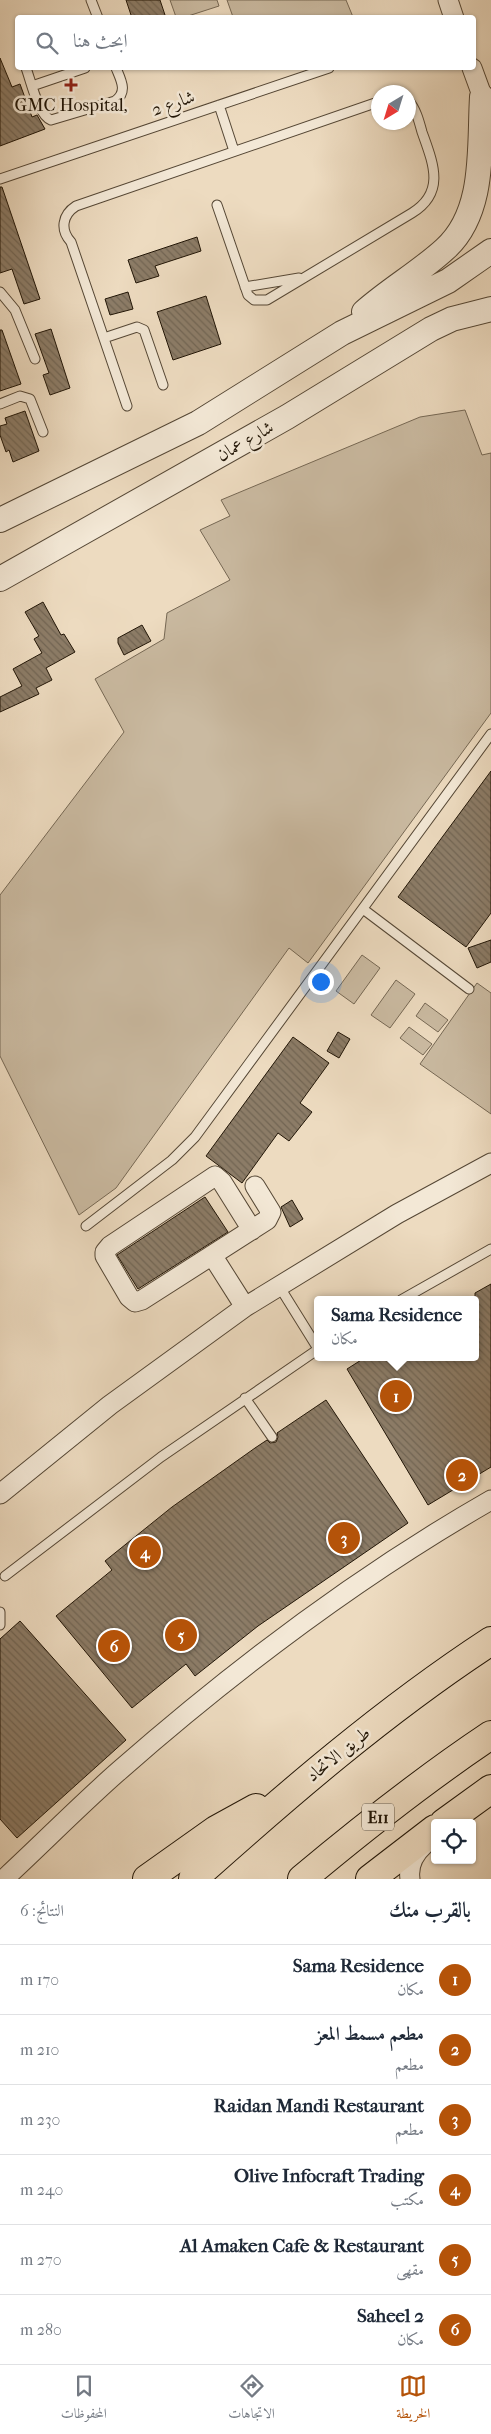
<!DOCTYPE html>
<html lang="ar">
<meta charset="utf-8">
<style>
body{margin:0;font-family:"IM FELL French Canon",Amiri,serif;background:#f6f6f7;color:#1f2937;direction:rtl}
.controls{position:absolute;right:15px;bottom:15px;display:grid;overflow:hidden;border-radius:5px;box-shadow:0 1px 4px #0004}
.controls button{width:45px;height:45px;display:grid;place-items:center;padding:0;border:0;border-bottom:1px solid #e0e1e3;background:#fff;color:#1f2937;font:25px sans-serif}
.compass{position:absolute;left:371px;top:85px;width:45px;height:45px;border-radius:50%;background:#fff;box-shadow:0 1px 4px #0004;rotate:218deg}
.you{position:absolute;left:320px;top:981px;width:18px;height:18px;margin:-12px;border:4px solid #fff;border-radius:50%;background:#1a73e8;box-shadow:0 0 0 8px #1a73e833}
.badge{display:grid;place-items:center;width:32px;height:32px;border-radius:50%;background:#b45309;color:#fff;font-size:16px;font-weight:700}
.pin{position:absolute;translate:-50% -50%;border:2px solid #fff;box-shadow:0 1px 5px #0006}
.popup{position:absolute;left:314px;top:1296px;width:165px;height:65px;box-sizing:border-box;display:grid;place-content:center;border-radius:5px;background:#fff;filter:drop-shadow(0 1px 4px #0005);font-size:16px;white-space:nowrap;color:#747a83}
.popup b{font-size:19px;color:#1f2937}
.popup::after{content:'';position:absolute;left:50%;top:100%;margin-left:-10px;border:10px solid transparent;border-top-color:#fff}
.list{margin:0;padding:0;list-style:none}
h2{display:flex;justify-content:space-between;align-items:center;height:65px;margin:0;padding:0 20px;font-size:21px}
h2 small{font-size:16px;font-weight:400;color:#747a83}
.list li{display:grid;grid-template-columns:32px 1fr auto;gap:15px;align-items:center;box-sizing:border-box;height:70px;padding:0 20px;border-top:1px solid #e0e1e3}
.list b{display:block;font-size:19px;white-space:nowrap}
.list p{margin:0;font-size:16px;white-space:nowrap;color:#747a83}
.list em{font-size:16px;font-style:normal;color:#747a83}
.icon{flex:none;width:28px;height:28px;fill:none;stroke:currentColor;stroke-width:2;stroke-linecap:round;stroke-linejoin:round}
.map{position:relative;flex:none;width:491px;height:1879px;overflow:hidden;direction:ltr}
.search{position:absolute;background:#fff;box-shadow:0 1px 4px #0004;left:15px;right:15px;top:15px;height:55px;display:flex;align-items:center;gap:12px;box-sizing:border-box;padding:0 18px;border-radius:5px;color:#747a83;font-size:19px}
.sheet{height:485px;background:#fff}
nav{display:flex;justify-content:space-around;align-items:center;box-sizing:border-box;height:70px;border-top:1px solid #e0e1e3;background:#fff;font-size:14px;color:#747a83}
nav a{display:grid;justify-items:center;gap:2px}
nav .on{color:#b45309}
.map>svg:first-child{display:block}
</style>
<div class="map">
<svg width="491" height="1879" viewBox="0 0 491 1879">
<defs>
<pattern id="building-back-hatch" width="6" height="6" patternUnits="userSpaceOnUse" patternTransform="scale(1.25)"><rect width="6" height="6" fill="#8c7c67"/><path d="M-1 5l2 2M0 0l6 6M5-1l2 2" fill="none" stroke="#726553"/></pattern>
</defs>
<rect width="100%" height="100%" fill="#eddbc0"/>
<filter id="stains"><feTurbulence type="fractalNoise" baseFrequency=".004" numOctaves="4"/><feColorMatrix values="0 0 0 0 .2 0 0 0 0 .09 0 0 0 0 .02 0 0 0 .5 -.17"/></filter>
<radialGradient id="worn" r=".72"><stop offset=".6" stop-color="#630" stop-opacity="0"/><stop offset="1" stop-color="#630" stop-opacity=".3"/></radialGradient>
<path fill="#cabaa1" stroke="#766854" d="M 170,0 L 217,0 L 219,6 L 185,17 L 176,17 Z
M 227,0 L 346,0 L 353,17 L 233,17 Z
M 465,410 L 482,455 L 491,453 L 491,713 L 308,963 L 289,948 L 116,1188 L 79,1215 L 0,1056 L 0,895 L 124,732 L 95,679 L 164,639 L 167,613 L 230,580 L 200,530 L 230,516 L 221,500 L 420,417 Z
M 362,955 L 380,968 L 354,1004 L 336,991 Z
M 396,980 L 415,994 L 390,1028 L 371,1015 Z
M 477,983 L 491,993 L 491,1114 L 420,1064 Z
M 425,1003 L 448,1020 L 438,1032 L 416,1016 Z
M 409,1027 L 432,1044 L 423,1055 L 400,1038 Z"/>
<path fill="url(#building-back-hatch)" stroke="#221607" d="M 126,0 L 160,0 L 166,18 L 132,18 Z
M 0,58 L 12,87 L 20,84 L 32,117 L 37,115 L 45,129 L 0,146 Z
M 0,187 L 2,187 L 40,299 L 24,304 L 12,269 L 0,273 Z
M 197,237 L 201,251 L 155,266 L 159,276 L 136,283 L 128,260 Z
M 128,292 L 133,309 L 110,315 L 105,299 Z
M 206,296 L 221,344 L 173,360 L 157,312 Z
M 51,329 L 70,388 L 50,395 L 43,375 L 49,373 L 35,334 Z
M 0,330 L 2,330 L 21,384 L 0,391 Z
M 25,411 L 39,451 L 13,462 L 9,450 L 6,452 L 0,435 L 0,426 L 7,424 L 5,418 Z
M 43,602 L 61,635 L 64,634 L 75,652 L 46,668 L 52,680 L 36,688 L 39,694 L 0,712 L 0,697 L 22,686 L 13,669 L 42,653 L 34,639 L 39,636 L 25,612 Z
M 142,625 L 151,641 L 124,655 L 118,643 L 118,638 Z
M 491,771 L 491,913 L 466,947 L 398,897 Z
M 491,940 L 491,962 L 477,968 L 468,948 Z
M 338,1032 L 350,1039 L 339,1058 L 327,1051 Z
M 293,1037 L 329,1063 L 300,1103 L 312,1112 L 289,1141 L 278,1133 L 242,1183 L 206,1156 Z
M 205,1197 L 228,1232 L 138,1289 L 117,1255 Z
M 292,1200 L 303,1219 L 290,1227 L 281,1207 Z
M 491,1284 L 491,1467 L 428,1505 L 347,1369 L 366,1357 L 475,1357 L 475,1293 Z
M 326,1400 L 408,1523 L 258,1626 L 195,1676 L 186,1664 L 132,1708 L 56,1616 L 112,1570 L 105,1561 L 172,1507 L 255,1448 L 267,1440 L 270,1443 L 276,1442 L 278,1437 L 277,1433 Z
M 20,1621 L 126,1740 L 17,1838 L 0,1819 L 0,1639 Z"/>
<g fill="none" stroke-linecap="round" stroke-linejoin="round">
<g stroke="#554735" stroke-width="11">
<path id="service" d="M 91,0 L 98,18
M 26,68 C 31,81 38,115 51,120 L 115,101 C 128,92 121,80 116,68
M 32,86 L 85,68
M 219,105 L 234,151
M 0,179 L 329,68
M 217,205 L 248,295 L 254,300 L 267,300 L 412,213 C 446,192 433,163 422,132 C 419,121 416,109 408,100
M 245,287 L 299,278
M 0,292 L 15,310 L 35,359
M 104,338 L 137,327 L 144,330 L 163,385
M 0,404 L 20,396 L 30,399 L 43,432
M 127,406 L 71,242 C 60,230 62,215 76,206 L 378,102
M 363,909 L 469,989
M 86,1226 L 172,1160 L 195,1137 L 491,734
M 279,1286 L 317,1347
M 401,1300 L 491,1249
M 245,1398 L 272,1437
M 5,1576 L 161,1457 L 317,1350
M 0,1612 L 0,1625"/>
</g>
<g stroke="#554735" stroke-width="21">
<path id="minor" d="M 448,0 L 454,18
M 472,68 L 487,109
M 252,1230 L 222,1182 L 215,1176 L 110,1246 L 105,1252 L 105,1256 L 129,1297 L 135,1302 L 142,1300 L 267,1220 L 271,1212 L 255,1186
M 212,1255 L 245,1307
M 0,1494 L 110,1405 L 245,1307 L 397,1214 L 491,1163
M 4,1879 C 43,1843 80,1805 120,1770 C 233,1671 360,1575 491,1500
M 410,1879 C 408,1865 414,1854 424,1845"/>
</g>
<g stroke="#554735" stroke-width="26">
<path id="tertiary" d="M 364,312 C 390,289 420,272 445,249 C 486,212 479,147 482,97
M 0,520 L 198,423 L 342,333 L 448,281 L 491,251
M 0,579 L 287,417 L 431,329 L 452,319 L 491,309"/>
</g>
<g stroke="#221607" stroke-width="30">
<path id="primary" d="M 444,1823 L 491,1789
M 370,1879 L 435,1829"/>
</g>
<g stroke="#221607" stroke-width="30">
<path id="motorway" d="M 147,1879 L 216,1830 L 256,1808
M 193,1879 C 288,1794 384,1711 491,1641
M 302,1879 C 363,1828 425,1779 491,1735"/>
</g>
<use href="#service" stroke="#f3e8d6" stroke-width="9"/>
<use href="#minor" stroke="#f3e8d6" stroke-width="19"/>
<use href="#tertiary" stroke="#f3e8d6" stroke-width="24"/>
<use href="#primary" stroke="#eddbc0" stroke-width="28"/>
<use href="#motorway" stroke="#eddbc0" stroke-width="28"/>
</g>
<path fill="#8f2418" stroke="#f3e8d6" stroke-width="2" d="M68.5 77.5h5v5h5v5h-5v5h-5v-5h-5v-5h5z"/>
<g text-anchor="middle" stroke-width="5" stroke-linejoin="round" paint-order="stroke">
<rect fill="#f3e8d6" stroke="#615545" stroke-width="1" x="362" y="1803.5" width="32" height="27" rx="4"/>
<g font-size="16" font-weight="bold" fill="#221607">
<text x="378" y="1823">E11</text>
</g>
<g font-size="18" fill="#221607" stroke="#f3e8d6">
<text transform="translate(173 103) rotate(-19)" y="6">شارع 2</text>
<text transform="translate(245 441) rotate(-30)" y="6">شارع عمان</text>
<text transform="translate(338 1754) rotate(-39)" y="6">طريق الاتحاد</text>
</g>
<g font-size="18" fill="#221607" stroke="#f3e8d6">
<text x="71" y="111">GMC Hospital,</text>
</g>
</g>
<rect width="100%" height="100%" filter="url(#stains)"/>
<rect width="100%" height="100%" fill="url(#worn)"/>
</svg>
<div class="controls">
<button><svg class="icon" aria-label="locate" viewBox="0 0 24 24"><circle cx="12" cy="12" r="6"/><path d="M12 2v4M12 18v4M2 12h4M18 12h4"/></svg></button>
</div>
<svg class="compass" viewBox="-18 -18 36 36"><path d="M0-13l5 13h-10z" fill="#e53935"/><path d="M0 13l5-13h-10z" fill="#747a83"/></svg>
<div class="you"></div>
<div class="pin badge" style="left:396px;top:1396px">1</div>
<div class="popup"><b>Sama Residence</b>مكان</div>
<div class="pin badge" style="left:462px;top:1475px">2</div>
<div class="pin badge" style="left:344px;top:1538px">3</div>
<div class="pin badge" style="left:145px;top:1552px">4</div>
<div class="pin badge" style="left:181px;top:1635px">5</div>
<div class="pin badge" style="left:114px;top:1646px">6</div>
<div class="search"><svg class="icon" aria-label="search" viewBox="0 0 24 24"><circle cx="10" cy="10" r="6"/><path d="M15 15l6 6"/></svg>ابحث هنا</div>
</div>
<section class="sheet">
<h2>بالقرب منك<small>النتائج: 6</small></h2>
<ul class="list">
<li><span class="badge">1</span><div><b>Sama Residence</b><p>مكان</p></div><em>170 m</em></li>
<li><span class="badge">2</span><div><b>مطعم مسمط المعز</b><p>مطعم</p></div><em>210 m</em></li>
<li><span class="badge">3</span><div><b>Raidan Mandi Restaurant</b><p>مطعم</p></div><em>230 m</em></li>
<li><span class="badge">4</span><div><b>Olive Infocraft Trading</b><p>مكتب</p></div><em>240 m</em></li>
<li><span class="badge">5</span><div><b>Al Amaken Cafe &amp; Restaurant</b><p>مقهى</p></div><em>270 m</em></li>
<li><span class="badge">6</span><div><b>Saheel 2</b><p>مكان</p></div><em>280 m</em></li>
</ul>
</section>
<nav>
<a class="on"><svg class="icon" aria-label="map" viewBox="0 0 24 24"><path d="M3 6l6-2 6 2 6-2v14l-6 2-6-2-6 2zM9 4v14M15 6v14"/></svg>الخريطة</a>
<a><svg class="icon" aria-label="directions" viewBox="0 0 24 24"><path d="M12 3l9 9-9 9-9-9zM9 14v-3h6M13 9l2 2-2 2"/></svg>الاتجاهات</a>
<a><svg class="icon" aria-label="saved" viewBox="0 0 24 24"><path d="M7 4h10v16l-5-4-5 4z"/></svg>المحفوظات</a>
</nav>
